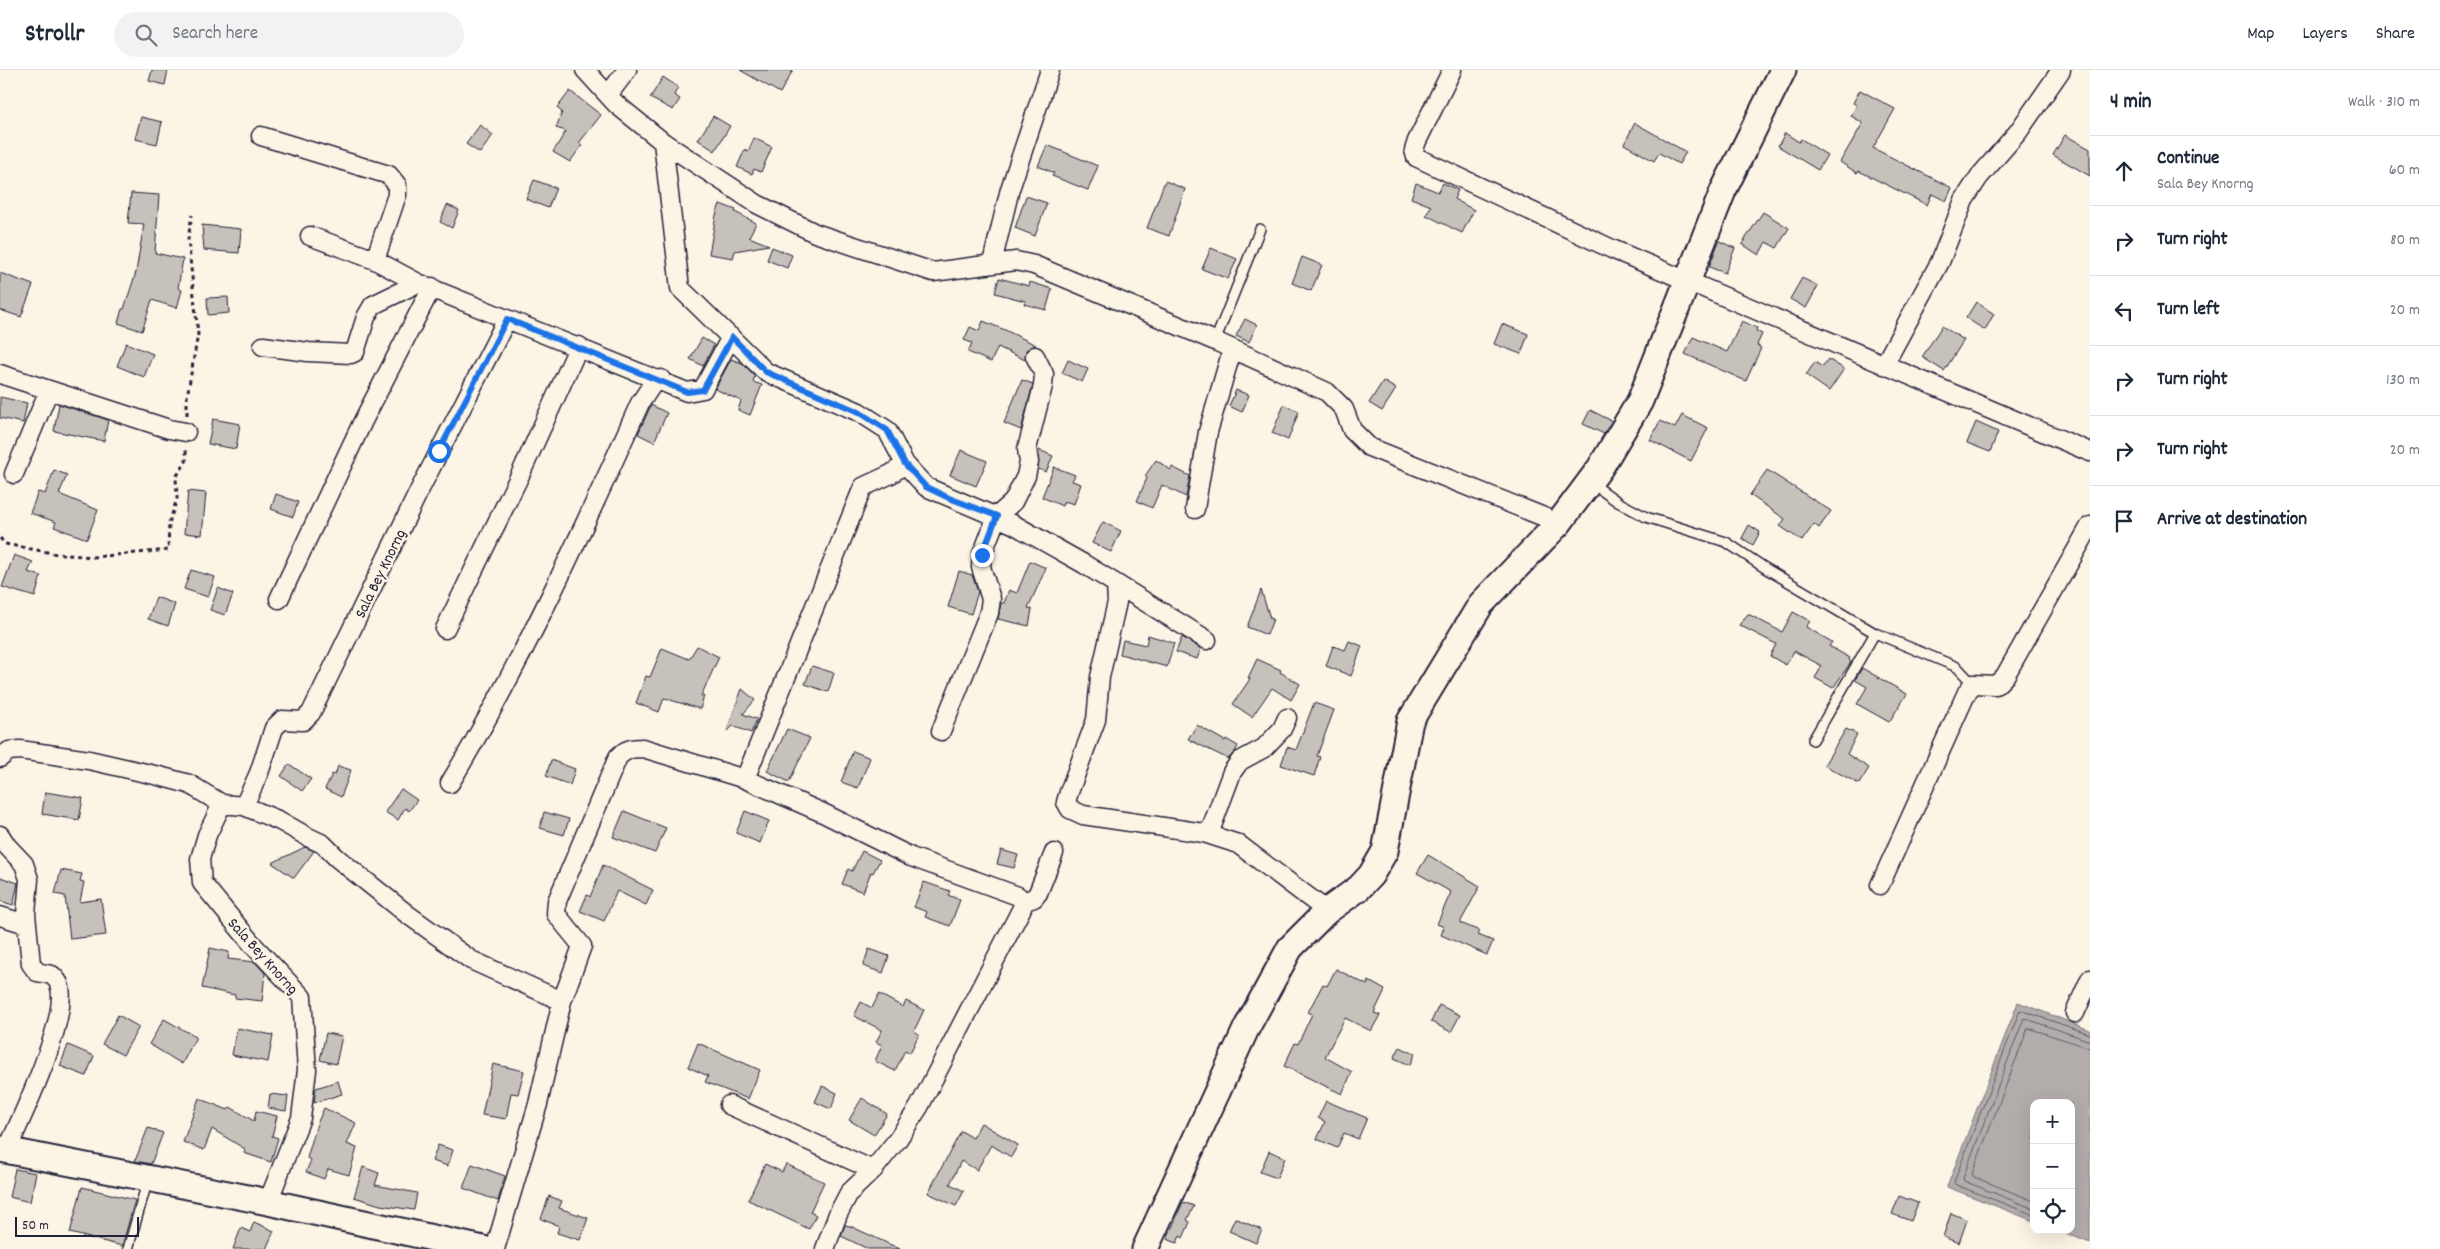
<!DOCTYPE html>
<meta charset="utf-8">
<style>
body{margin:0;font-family:Dekko,sans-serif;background:#f2f2f3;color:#1f2937}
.controls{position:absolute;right:15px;bottom:15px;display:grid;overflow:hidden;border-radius:10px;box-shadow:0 5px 20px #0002}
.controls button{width:45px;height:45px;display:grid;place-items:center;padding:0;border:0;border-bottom:1px solid #e0e1e3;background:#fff;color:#1f2937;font:25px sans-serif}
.scale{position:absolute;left:15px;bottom:12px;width:124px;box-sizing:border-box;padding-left:5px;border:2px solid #22223b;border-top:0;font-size:14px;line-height:18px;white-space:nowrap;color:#22223b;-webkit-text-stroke:4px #fcf5e5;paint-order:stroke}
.stop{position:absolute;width:15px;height:15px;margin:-11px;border:4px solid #1a73e8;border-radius:50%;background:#fff}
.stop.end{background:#1a73e8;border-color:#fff;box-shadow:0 1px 5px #0008}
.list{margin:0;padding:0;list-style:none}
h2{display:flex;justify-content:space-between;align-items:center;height:65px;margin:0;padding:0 20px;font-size:21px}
h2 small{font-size:16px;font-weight:400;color:#747a83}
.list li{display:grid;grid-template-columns:32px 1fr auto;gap:15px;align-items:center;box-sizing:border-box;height:70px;padding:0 20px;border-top:1px solid #e0e1e3}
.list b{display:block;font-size:19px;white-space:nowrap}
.list p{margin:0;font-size:16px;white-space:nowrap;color:#747a83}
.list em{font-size:16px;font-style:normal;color:#747a83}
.icon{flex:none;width:28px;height:28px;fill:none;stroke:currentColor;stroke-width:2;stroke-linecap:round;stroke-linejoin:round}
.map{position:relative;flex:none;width:2090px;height:1179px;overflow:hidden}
header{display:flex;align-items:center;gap:30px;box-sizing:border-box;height:70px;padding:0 25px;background:#fff;border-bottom:1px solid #e0e1e3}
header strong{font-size:24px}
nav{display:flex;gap:28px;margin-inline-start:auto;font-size:18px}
.search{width:350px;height:45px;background:#f2f2f3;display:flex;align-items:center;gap:12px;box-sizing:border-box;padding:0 18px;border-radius:28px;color:#747a83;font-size:19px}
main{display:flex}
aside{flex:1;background:#fff}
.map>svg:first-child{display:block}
</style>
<header>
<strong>Strollr</strong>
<div class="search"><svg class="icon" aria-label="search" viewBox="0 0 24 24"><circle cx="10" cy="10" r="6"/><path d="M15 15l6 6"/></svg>Search here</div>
<nav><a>Map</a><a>Layers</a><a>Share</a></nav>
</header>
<main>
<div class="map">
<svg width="2090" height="1179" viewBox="0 0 2090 1179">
<rect width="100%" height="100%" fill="#fcf5e5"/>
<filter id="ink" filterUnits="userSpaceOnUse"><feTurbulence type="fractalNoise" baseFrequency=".02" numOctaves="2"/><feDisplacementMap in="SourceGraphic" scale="10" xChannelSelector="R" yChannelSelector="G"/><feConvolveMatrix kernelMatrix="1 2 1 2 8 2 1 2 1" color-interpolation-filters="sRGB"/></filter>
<g filter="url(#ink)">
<path fill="#b2adab" stroke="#78757e" d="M 2018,932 L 2090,960 L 2090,1173 L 2058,1160 L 2071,1160 L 2071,1033 L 2034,1033 L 2034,1151 L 1947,1117 Z"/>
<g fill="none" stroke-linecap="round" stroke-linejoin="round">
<path stroke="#5c5a68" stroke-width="1" d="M 2034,1131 L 1974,1107 L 1972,1104 L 2028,958 L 2090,978
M 2034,1139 L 1964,1111 L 1963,1108 L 2024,948 L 2090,971
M 2034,1145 L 1956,1115 L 1954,1112 L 2020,940 L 2090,964"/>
</g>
<path fill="#c6c1bb" stroke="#22223b" d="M 152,0 L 168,0 L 165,15 L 149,11 Z
M 740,0 L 793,0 L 780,23 Z
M 663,7 L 678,17 L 674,25 L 680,29 L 673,40 L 650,28 Z
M 1860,20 L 1895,39 L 1873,78 L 1952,118 L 1946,131 L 1932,124 L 1927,135 L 1859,101 L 1857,103 L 1840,92 L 1863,53 L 1851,46 L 1857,35 L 1853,33 Z
M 570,21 L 601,45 L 579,73 L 582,75 L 570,92 L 553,82 L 566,61 L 556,58 L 562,42 L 557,38 Z
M 713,46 L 730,56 L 715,81 L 698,70 Z
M 141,47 L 162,52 L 157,74 L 135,69 Z
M 1635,53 L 1686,82 L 1679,94 L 1659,83 L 1654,91 L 1624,74 Z
M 480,55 L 493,65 L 480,83 L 466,74 Z
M 1785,63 L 1799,72 L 1801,69 L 1827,85 L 1818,100 L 1778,76 Z
M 2065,65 L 2090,79 L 2090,106 L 2053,85 Z
M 754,68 L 772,77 L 761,102 L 754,99 L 752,104 L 737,97 L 745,79 L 748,82 Z
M 1047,75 L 1098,96 L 1088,120 L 1052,106 L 1054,103 L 1038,96 Z
M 534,110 L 556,118 L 548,138 L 526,129 Z
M 1165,111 L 1185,119 L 1169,166 L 1147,158 Z
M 1416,113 L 1438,122 L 1443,113 L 1458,120 L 1454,129 L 1474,140 L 1462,163 L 1426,145 L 1431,136 L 1411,128 Z
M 131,123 L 159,125 L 155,183 L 183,189 L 178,218 L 182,220 L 177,238 L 152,230 L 142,261 L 118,253 L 122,239 L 124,239 L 136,202 L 144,154 L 128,153 Z
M 1026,126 L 1047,133 L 1035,166 L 1015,158 Z
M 720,134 L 736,140 L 735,142 L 756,153 L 749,167 L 769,175 L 735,181 L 733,188 L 709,184 L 716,145 Z
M 447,135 L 459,140 L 452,158 L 440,152 Z
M 1763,142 L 1789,158 L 1777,178 L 1766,172 L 1759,185 L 1742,174 Z
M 202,155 L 241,159 L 239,183 L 204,180 Z
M 1719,171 L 1735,178 L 1725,203 L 1709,197 Z
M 772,177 L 792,185 L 787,198 L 767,190 Z
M 1211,178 L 1237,189 L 1228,209 L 1202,199 Z
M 1302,187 L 1322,195 L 1311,221 L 1292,213 Z
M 0,203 L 33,215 L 21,247 L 0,240 Z
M 999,208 L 1029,216 L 1030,212 L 1052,219 L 1046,240 L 1024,234 L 1025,231 L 995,223 Z
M 1802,208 L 1818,216 L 1806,238 L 1790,229 Z
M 228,227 L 229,243 L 208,245 L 207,228 Z
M 1976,232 L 1994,244 L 1985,260 L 1966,248 Z
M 1245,249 L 1257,255 L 1249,272 L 1236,266 Z
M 983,251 L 1005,260 L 1036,275 L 1026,280 L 1025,290 L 998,277 L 991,292 L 968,282 L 972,273 L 964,270 L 970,257 L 979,261 Z
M 1742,251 L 1757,258 L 1756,261 L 1762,264 L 1757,275 L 1761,278 L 1746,311 L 1685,284 L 1693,267 L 1727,282 Z
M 1502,254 L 1528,264 L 1521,284 L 1494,274 Z
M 1942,256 L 1964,270 L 1944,301 L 1922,287 Z
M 702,268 L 714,275 L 703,296 L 690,289 Z
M 126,273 L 153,284 L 144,307 L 117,296 Z
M 731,289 L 742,293 L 755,306 L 753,312 L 762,315 L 750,345 L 738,340 L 741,331 L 715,319 Z
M 1828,289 L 1844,299 L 1829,321 L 1806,305 L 1815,292 L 1822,297 Z
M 1068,290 L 1088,299 L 1082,312 L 1062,303 Z
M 1022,310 L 1033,314 L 1021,360 L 1004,353 Z
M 1383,311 L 1396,319 L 1382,341 L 1369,333 Z
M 1236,320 L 1249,325 L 1242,342 L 1229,336 Z
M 0,327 L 27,333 L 23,353 L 0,348 Z
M 59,334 L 108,350 L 104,371 L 54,361 Z
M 651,335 L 667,343 L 654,372 L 638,364 Z
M 1284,335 L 1299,341 L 1288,370 L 1272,363 Z
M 1590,340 L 1612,351 L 1604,364 L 1583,354 Z
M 1682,345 L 1708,358 L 1691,391 L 1650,370 L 1660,351 L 1675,358 Z
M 213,349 L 240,354 L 236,379 L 208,374 Z
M 1976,352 L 1998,362 L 1990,382 L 1967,373 Z
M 961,380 L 987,391 L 976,416 L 950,405 Z
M 1039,380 L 1053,386 L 1046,402 L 1038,399 Z
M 1156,390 L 1171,400 L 1172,397 L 1190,406 L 1186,427 L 1162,415 L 1152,438 L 1137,431 L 1147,408 L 1145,406 Z
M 1054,397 L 1075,405 L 1072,411 L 1081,414 L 1074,434 L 1064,431 L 1062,436 L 1042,427 Z
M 54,400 L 67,405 L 59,424 L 98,440 L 87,469 L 54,457 L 56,452 L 30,443 L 38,422 L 45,424 Z
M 1767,400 L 1831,441 L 1819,458 L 1814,454 L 1802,471 L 1780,456 L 1785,449 L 1750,425 Z
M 188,421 L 206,423 L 202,465 L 184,463 Z
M 276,424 L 298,432 L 293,447 L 271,439 Z
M 1103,452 L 1121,461 L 1111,482 L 1092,473 Z
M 1749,455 L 1760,462 L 1753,475 L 1742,468 Z
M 14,485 L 33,492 L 28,502 L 41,506 L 35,527 L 2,517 Z
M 1030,491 L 1046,498 L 1028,538 L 1032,539 L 1029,556 L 998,549 L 1001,533 L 1004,533 L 1009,520 L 1017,523 Z
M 191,500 L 215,507 L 208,527 L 184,519 Z
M 959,501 L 972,505 L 978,522 L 971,544 L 948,537 Z
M 218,518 L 233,524 L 225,545 L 210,540 Z
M 1261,520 L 1270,548 L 1273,549 L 1267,565 L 1247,557 Z
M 156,527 L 175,534 L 168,556 L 148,549 Z
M 1793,542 L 1810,551 L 1806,557 L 1832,572 L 1829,576 L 1850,588 L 1849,590 L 1851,592 L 1833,618 L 1815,608 L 1822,596 L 1794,581 L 1786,595 L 1770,586 L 1776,574 L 1739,555 L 1748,544 L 1782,562 Z
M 1148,565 L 1174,573 L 1167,597 L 1120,584 L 1123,570 L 1146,575 Z
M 1182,567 L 1201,579 L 1197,589 L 1176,582 Z
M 1349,571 L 1362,576 L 1351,606 L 1326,596 L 1333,576 L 1345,580 Z
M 697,576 L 719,587 L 701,626 L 704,626 L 700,639 L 664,628 L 659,642 L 636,633 L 646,606 L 650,607 L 662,578 L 689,589 Z
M 1257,589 L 1281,600 L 1280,602 L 1300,614 L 1291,630 L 1272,618 L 1252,647 L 1233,634 L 1250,609 L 1248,608 Z
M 812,596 L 834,603 L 828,622 L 805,614 Z
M 1862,598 L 1907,624 L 1889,652 L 1857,634 L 1867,617 L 1855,610 Z
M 742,619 L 755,630 L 743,644 L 757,649 L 751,663 L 733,656 L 728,661 L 727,660 Z
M 1314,633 L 1334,640 L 1317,686 L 1320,687 L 1314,706 L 1281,695 L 1287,677 L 1296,680 Z
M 1197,655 L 1225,671 L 1226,669 L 1238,676 L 1235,682 L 1228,689 L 1188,669 Z
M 787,659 L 810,668 L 789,712 L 767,701 Z
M 1846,659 L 1857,664 L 1847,684 L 1869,698 L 1859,714 L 1824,695 Z
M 853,681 L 870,688 L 858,718 L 841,712 Z
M 551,690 L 575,699 L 570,715 L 546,706 Z
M 289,694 L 311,709 L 302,721 L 281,706 Z
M 338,696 L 351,700 L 341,727 L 325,719 L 332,704 L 335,705 Z
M 401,719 L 417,730 L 409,741 L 405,738 L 398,750 L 385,742 Z
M 45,722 L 83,728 L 79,750 L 42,744 Z
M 624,741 L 666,758 L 655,783 L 613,767 Z
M 745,741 L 769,751 L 760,773 L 736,763 Z
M 544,742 L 569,749 L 564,765 L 540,758 Z
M 305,777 L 314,781 L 294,808 L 272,793 Z
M 1001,780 L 1018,785 L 1014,798 L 997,794 Z
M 862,781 L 880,790 L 873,803 L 871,802 L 863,822 L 842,814 L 848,799 L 852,801 Z
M 1428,785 L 1480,816 L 1460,853 L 1480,861 L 1478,865 L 1493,871 L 1487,885 L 1441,865 L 1444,857 L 1437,854 L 1451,822 L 1417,803 Z
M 603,795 L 653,820 L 646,835 L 617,821 L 604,851 L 580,841 L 587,825 L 590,827 Z
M 61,800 L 82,804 L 80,811 L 84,812 L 80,832 L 101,829 L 106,865 L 70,869 L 65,826 L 55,824 Z
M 0,807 L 18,813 L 13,835 L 0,831 Z
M 924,812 L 950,821 L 948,825 L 960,830 L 950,856 L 925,847 L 927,842 L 914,837 Z
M 210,878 L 229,882 L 228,889 L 255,892 L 265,903 L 262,931 L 235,928 L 235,925 L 202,918 Z
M 869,879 L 889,886 L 883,903 L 863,896 Z
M 1336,899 L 1367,915 L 1369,911 L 1385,920 L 1374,943 L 1380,945 L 1371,961 L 1345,948 L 1325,987 L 1352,1002 L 1342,1024 L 1284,996 L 1295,973 L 1298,974 L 1312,944 L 1308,942 L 1323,914 L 1327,916 Z
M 879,924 L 903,937 L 906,931 L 924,940 L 914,961 L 919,964 L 910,983 L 905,980 L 895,1001 L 875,991 L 882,975 L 876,972 L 882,960 L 854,946 L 861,932 L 872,938 Z
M 1439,935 L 1460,945 L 1451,962 L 1431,952 Z
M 118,945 L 139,957 L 123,985 L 102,974 Z
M 164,949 L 196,967 L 182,994 L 149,974 Z
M 237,958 L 273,965 L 268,992 L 232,985 Z
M 326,963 L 342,966 L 336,994 L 320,990 Z
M 698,973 L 760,1000 L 748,1029 L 705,1012 L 708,1006 L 688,997 Z
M 68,975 L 94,986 L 86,1006 L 60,996 Z
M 1400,977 L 1415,984 L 1410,995 L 1394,988 Z
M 493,994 L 524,1001 L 518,1024 L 511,1023 L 506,1049 L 482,1045 Z
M 338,1011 L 342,1024 L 314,1033 L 316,1018 Z
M 822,1016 L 837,1023 L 831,1039 L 815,1032 Z
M 270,1024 L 288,1026 L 286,1041 L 268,1038 Z
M 199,1028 L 228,1040 L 230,1037 L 254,1051 L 256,1041 L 277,1046 L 272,1066 L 278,1068 L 271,1092 L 244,1083 L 245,1079 L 212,1059 L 204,1080 L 183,1072 Z
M 862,1028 L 887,1044 L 874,1065 L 849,1050 Z
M 1326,1031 L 1367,1048 L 1358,1069 L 1344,1063 L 1337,1078 L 1317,1069 L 1325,1052 L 1318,1048 Z
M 324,1038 L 356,1053 L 347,1074 L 357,1078 L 349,1105 L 328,1099 L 324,1109 L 306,1102 L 311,1090 L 307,1088 L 317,1054 Z
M 981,1053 L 1018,1075 L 1011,1087 L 991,1075 L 977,1100 L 961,1091 L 950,1114 L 964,1121 L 956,1136 L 928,1123 L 961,1061 L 973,1068 Z
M 148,1058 L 163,1063 L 151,1094 L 135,1091 Z
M 438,1075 L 453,1080 L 448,1096 L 432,1091 Z
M 1269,1081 L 1285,1088 L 1277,1108 L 1260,1102 Z
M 472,1094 L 505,1106 L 498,1131 L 463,1118 Z
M 765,1094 L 782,1102 L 786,1094 L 824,1112 L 810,1142 L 816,1145 L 809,1159 L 748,1130 Z
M 363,1097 L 379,1103 L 375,1115 L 417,1123 L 414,1140 L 380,1135 L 354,1127 Z
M 15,1099 L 36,1103 L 30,1132 L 9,1127 Z
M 82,1117 L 135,1130 L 122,1176 L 70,1163 Z
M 549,1126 L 562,1131 L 559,1138 L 588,1148 L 580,1170 L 557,1163 L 559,1156 L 541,1149 Z
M 1899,1126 L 1918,1133 L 1911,1151 L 1892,1144 Z
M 1183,1132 L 1194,1136 L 1187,1150 L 1190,1152 L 1183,1168 L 1180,1166 L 1177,1173 L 1167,1169 Z
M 1951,1143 L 1967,1150 L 1959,1173 L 1943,1167 Z
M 1235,1148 L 1262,1160 L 1256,1173 L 1229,1161 Z
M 254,1152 L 274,1161 L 266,1179 L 233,1179 L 241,1158 L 250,1162 Z
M 845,1155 L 850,1156 L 900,1179 L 868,1179 L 841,1166 Z"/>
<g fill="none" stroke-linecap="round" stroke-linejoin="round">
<g stroke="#22223b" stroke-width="12">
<path id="lane" d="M 1215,271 L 1260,159
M 1590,412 L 1618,432 L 1646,447 L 1726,472 L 1765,498 L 1875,563 L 1957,597 L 1973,614
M 1813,670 L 1875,563
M 128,1179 L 148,1109"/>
</g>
<g stroke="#22223b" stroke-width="21">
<path id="street" d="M 585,0 L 616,34 L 663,72 L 757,134 L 815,163 L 933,202 L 1016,191 L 1034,195 L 1215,271 L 1327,322 L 1344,339 L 1352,360 L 1369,377 L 1559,453
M 1452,0 L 1417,71 L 1414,80 L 1416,87 L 1612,179 L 2090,382
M 608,25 L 627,0
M 261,66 L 389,105 L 397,115 L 397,125 L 375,190 L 418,213 L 687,322 L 703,319 L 731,267
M 663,72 L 680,218 L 766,302 L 859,342 L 887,360 L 905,394 L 926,417 L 1013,454 L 1084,494 L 1207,570
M 310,166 L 375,190
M 992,193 L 1010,119 L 1050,0
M 263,276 L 308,282 L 351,284 L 355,282 L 366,247 L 373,235 L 418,213
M 1884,295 L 1940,192 L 1964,130 L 1979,107 L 2018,62 L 2061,0
M 0,304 L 169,359 L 186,362
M 14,404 L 49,320
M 1195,439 L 1208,362 L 1232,280
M 1116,514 L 1117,532 L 1100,607 L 1096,650 L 1069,722 L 1066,732 L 1070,739 L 1083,745 L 1204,763 L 1238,774 L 1327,841
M 279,529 L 363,351 L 432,217
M 445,559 L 521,403 L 579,276
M 941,661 L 989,543 L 991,529 L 981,497 L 982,485 L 997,446 L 1013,432 L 1026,406 L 1029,392 L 1027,379 L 1043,316 L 1044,304 L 1035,286
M 0,688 L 9,681 L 20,680 L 89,690 L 159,706 L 189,714 L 222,734 L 244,736 L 280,751 L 308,767 L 323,774 L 337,788 L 407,844 L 471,890 L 562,931
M 745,709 L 863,417 L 891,404 L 905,394
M 450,713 C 523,591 582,462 640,333 L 652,315 L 661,309
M 222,734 L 207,765 L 200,789 L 202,813 L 253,875 L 302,927 L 307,1000 L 301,1048 L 268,1132
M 244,736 L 259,703 L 274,658 L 282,650 L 303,651 L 311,643 L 420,419 L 507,249
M 1209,764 L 1232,702 L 1240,691 L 1264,678 L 1282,659 L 1287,648
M 0,765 L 7,776 L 24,794 L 29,809 L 26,844 L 31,894 L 37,902 L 52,905 C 54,907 58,911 59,914 C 71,945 21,1049 7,1080
M 1880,815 L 1967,622 L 1973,614 L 1996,615 L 2005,606 L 2090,456
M 1023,832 L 1034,828 L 1038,823 L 1054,783
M 0,846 L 26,854
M 2075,943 L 2090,909
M 729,1035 L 873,1100
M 495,1179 L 538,1034 L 562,931 L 582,876 L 556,844 L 557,831 L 618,687 C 626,679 632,678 643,678 L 745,709 L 823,743 L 911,787 L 1018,826 L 1023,832 L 1022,838 L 919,1037 L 898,1069 L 873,1100 L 849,1123 L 838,1144 L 825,1179"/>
</g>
<g stroke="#22223b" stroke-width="29">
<path id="secondary" d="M 0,1079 L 268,1132 L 483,1179
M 1145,1179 L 1246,959 L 1290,878 L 1327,841 L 1359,818 L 1371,805 L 1385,781 L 1410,651 L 1481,534 L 1559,453 L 1600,398 L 1640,331 L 1723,121 L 1783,0"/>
</g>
<path stroke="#22223b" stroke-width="3" stroke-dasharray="4 4" stroke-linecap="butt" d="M 187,345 L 187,327 L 198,264 L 188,169 L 192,145
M 0,468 L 5,474 L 57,484 L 94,487 L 168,480 L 169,453 L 177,429 L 176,407 L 186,392 L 186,377"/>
<use href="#lane" stroke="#fcf5e5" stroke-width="9"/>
<use href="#street" stroke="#fcf5e5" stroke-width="18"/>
<use href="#secondary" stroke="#fcf5e5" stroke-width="25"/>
</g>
</g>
<g fill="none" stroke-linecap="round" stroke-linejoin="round" filter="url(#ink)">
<path stroke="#1a73e8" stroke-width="6" d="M 439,381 L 507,249 L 687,322 L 703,320 L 732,267 L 766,302 L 859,342 L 887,360 L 905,394 L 926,417 L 949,428 L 997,446 L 982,485"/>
</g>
<g text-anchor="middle" stroke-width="5" stroke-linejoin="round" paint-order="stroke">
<g font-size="16" fill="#22223b" stroke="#fcf5e5">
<text transform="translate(379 503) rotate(-64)" y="6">Sala Bey Knorng</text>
<text transform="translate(264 885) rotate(48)" y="6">Sala Bey Knorng</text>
</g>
</g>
</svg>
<div class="controls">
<button>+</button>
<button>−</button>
<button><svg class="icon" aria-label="locate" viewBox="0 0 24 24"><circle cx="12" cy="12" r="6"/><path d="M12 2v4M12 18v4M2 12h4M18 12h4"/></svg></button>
</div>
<div class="scale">50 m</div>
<div class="stop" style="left:439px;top:381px"></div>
<div class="stop end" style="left:982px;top:485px"></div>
</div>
<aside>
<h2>4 min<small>Walk · 310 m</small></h2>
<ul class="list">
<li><svg class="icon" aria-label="ahead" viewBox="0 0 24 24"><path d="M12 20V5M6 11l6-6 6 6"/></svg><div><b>Continue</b><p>Sala Bey Knorng</p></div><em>60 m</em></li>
<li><svg class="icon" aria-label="right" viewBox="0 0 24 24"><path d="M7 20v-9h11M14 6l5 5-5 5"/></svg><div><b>Turn right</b></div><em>80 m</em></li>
<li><svg class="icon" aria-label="left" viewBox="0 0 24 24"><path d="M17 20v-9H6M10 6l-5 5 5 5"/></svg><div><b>Turn left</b></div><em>20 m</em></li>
<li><svg class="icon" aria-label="right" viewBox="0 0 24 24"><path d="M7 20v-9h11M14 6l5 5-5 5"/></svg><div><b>Turn right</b></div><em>130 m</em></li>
<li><svg class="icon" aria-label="right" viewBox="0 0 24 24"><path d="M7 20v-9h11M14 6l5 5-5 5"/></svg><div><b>Turn right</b></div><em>20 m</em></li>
<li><svg class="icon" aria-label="arrive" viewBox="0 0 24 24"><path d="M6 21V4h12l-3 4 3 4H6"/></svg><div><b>Arrive at destination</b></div></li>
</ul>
</aside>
</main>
